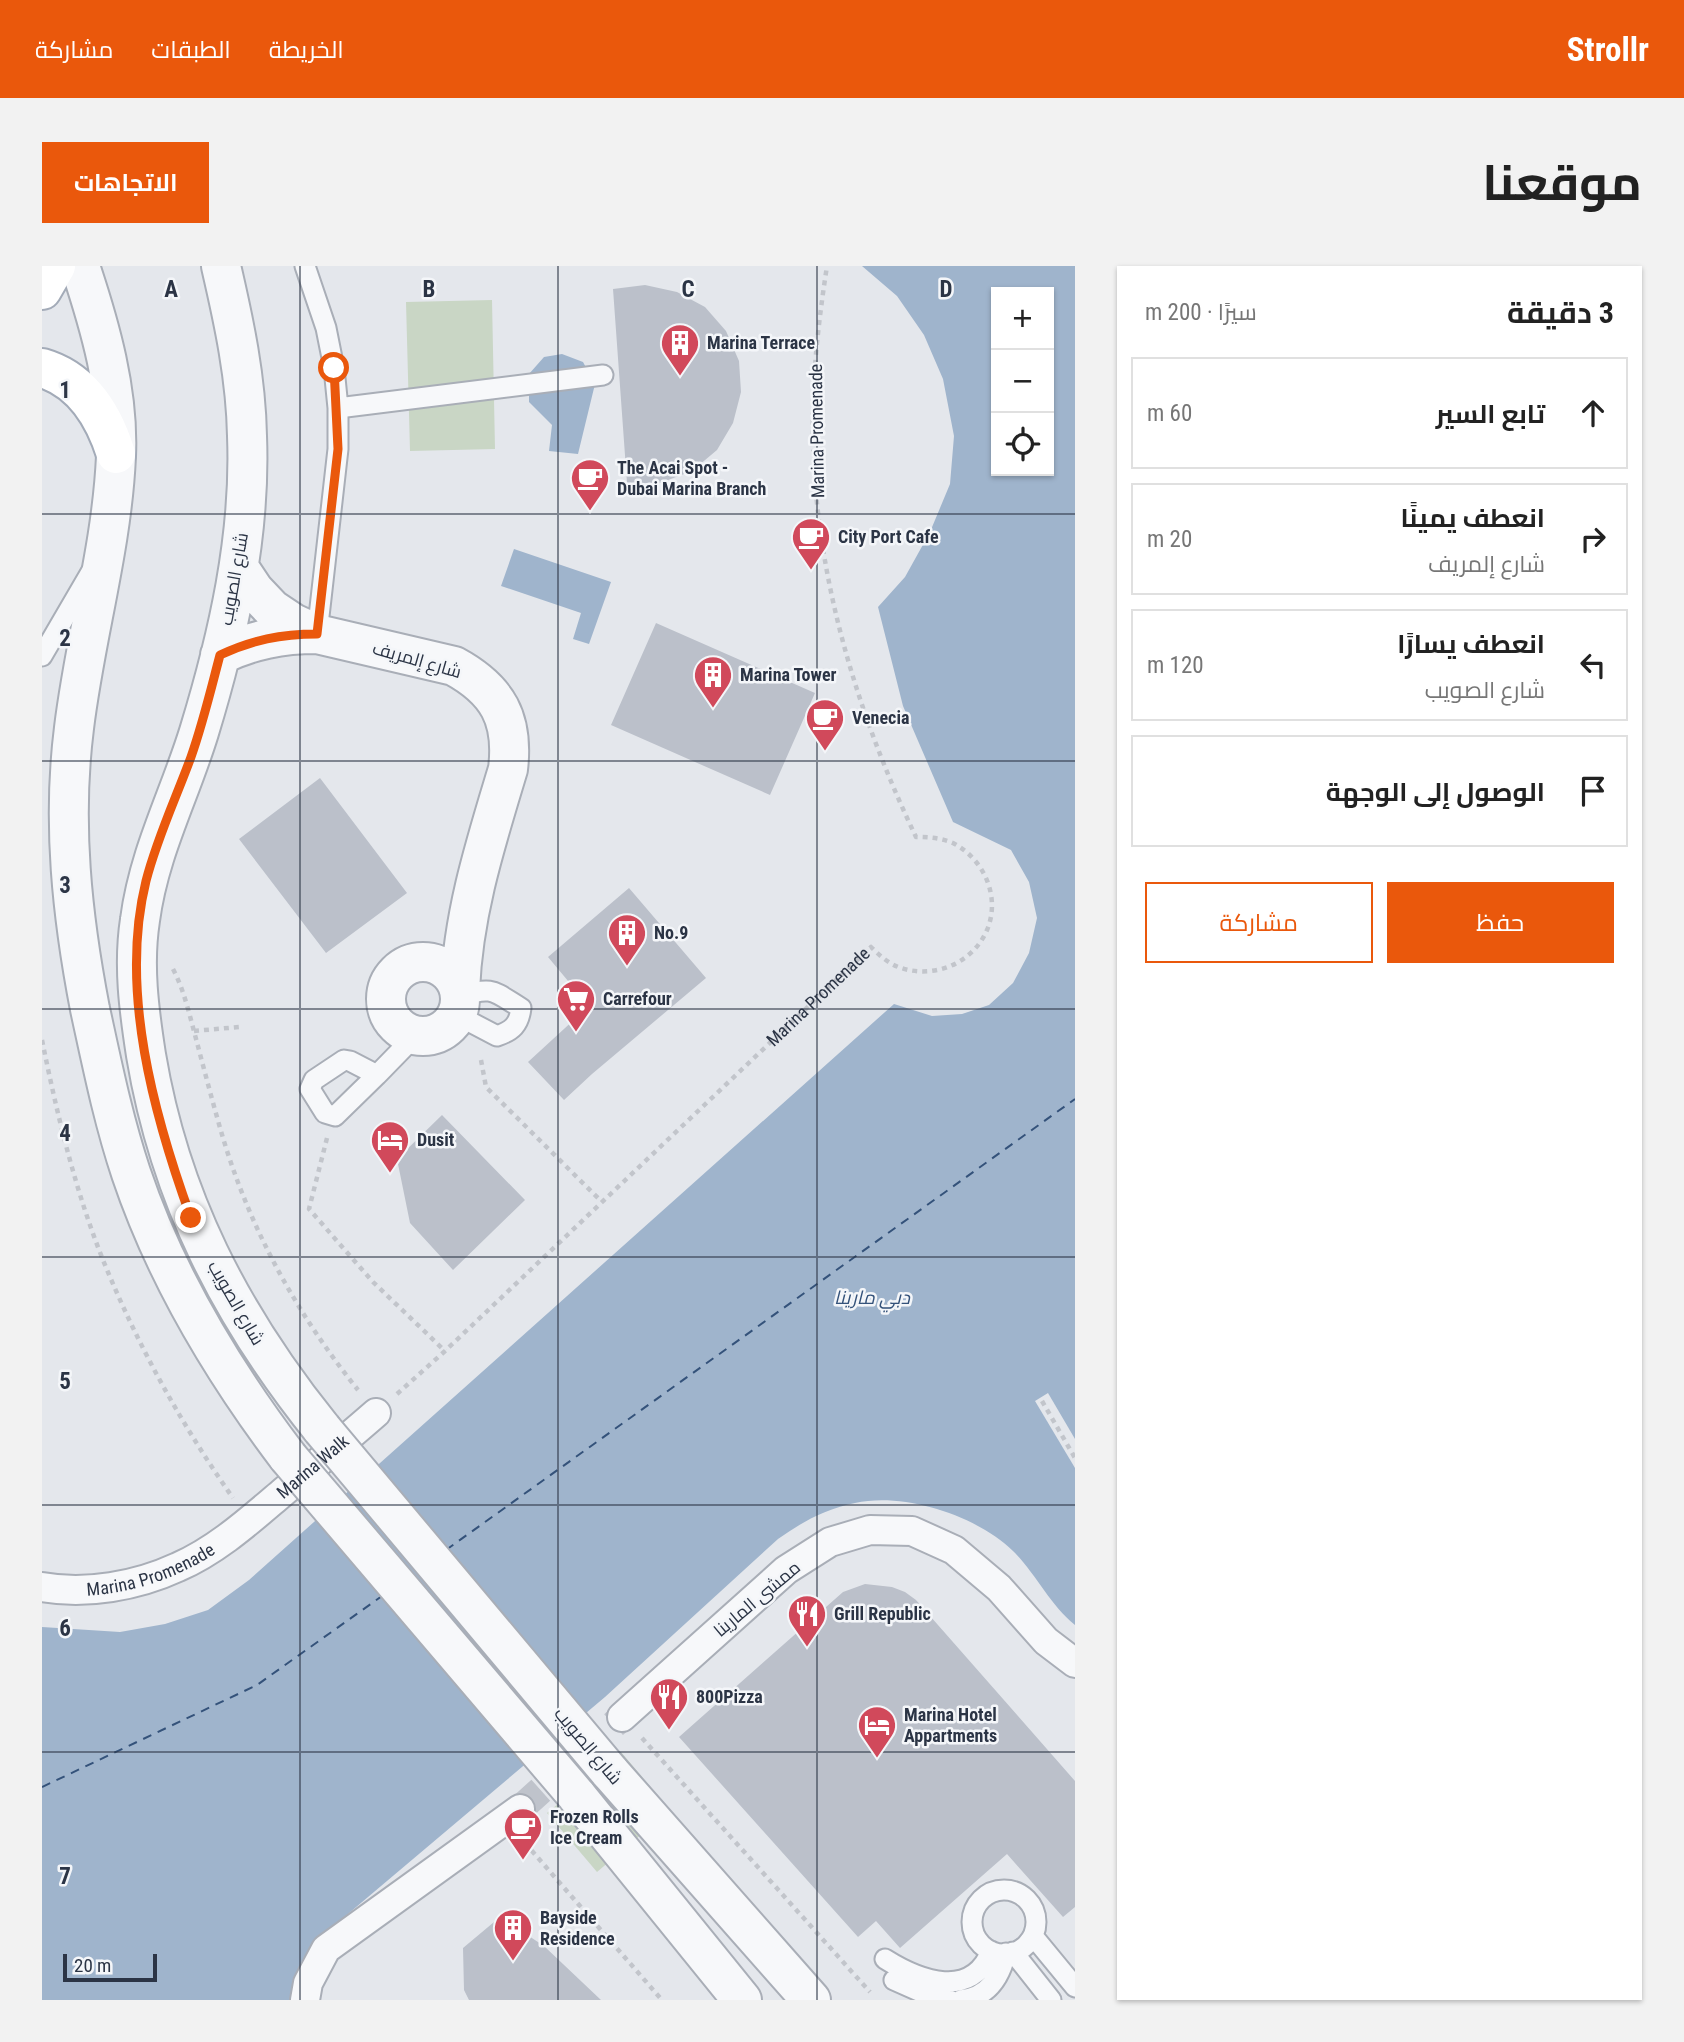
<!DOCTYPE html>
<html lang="ar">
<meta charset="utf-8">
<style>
body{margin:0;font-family:"Roboto Condensed",Cairo,sans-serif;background:#f2f2f2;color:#222;direction:rtl}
.controls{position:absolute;right:21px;top:21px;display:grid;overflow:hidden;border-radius:0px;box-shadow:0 2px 5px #0004}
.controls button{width:63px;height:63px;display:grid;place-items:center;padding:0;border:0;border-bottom:2px solid #e0e0e0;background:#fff;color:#222;font:35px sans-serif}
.scale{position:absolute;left:21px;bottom:18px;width:94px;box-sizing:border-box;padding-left:7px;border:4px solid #2b3445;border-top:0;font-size:19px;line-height:24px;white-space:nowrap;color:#2b3445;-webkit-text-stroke:5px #f4f6f9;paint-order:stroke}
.stop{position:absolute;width:21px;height:21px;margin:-16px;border:5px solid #ea580c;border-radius:50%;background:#fff}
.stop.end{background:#ea580c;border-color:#fff;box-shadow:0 2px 7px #0008}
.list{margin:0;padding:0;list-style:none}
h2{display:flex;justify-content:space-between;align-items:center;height:91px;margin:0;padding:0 28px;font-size:30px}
h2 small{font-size:23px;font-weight:400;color:#767676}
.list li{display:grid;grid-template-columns:46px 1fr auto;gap:21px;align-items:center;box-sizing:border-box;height:112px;margin:0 14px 14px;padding:0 14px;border:2px solid #e0e0e0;border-radius:0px}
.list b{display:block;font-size:26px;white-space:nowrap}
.list p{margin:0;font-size:23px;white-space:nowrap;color:#767676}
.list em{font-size:23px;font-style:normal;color:#767676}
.actions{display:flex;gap:14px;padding:21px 28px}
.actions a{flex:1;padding:16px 0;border:2px solid #ea580c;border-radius:0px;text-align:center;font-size:24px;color:#ea580c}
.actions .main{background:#ea580c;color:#fff}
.icon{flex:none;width:38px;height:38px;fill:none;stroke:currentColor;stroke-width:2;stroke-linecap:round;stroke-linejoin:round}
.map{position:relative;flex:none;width:1033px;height:1734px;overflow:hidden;direction:ltr;border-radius:0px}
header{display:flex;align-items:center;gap:42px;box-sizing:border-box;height:98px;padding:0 35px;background:#ea580c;color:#fff}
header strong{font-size:33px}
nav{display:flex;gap:38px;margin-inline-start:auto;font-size:24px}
.intro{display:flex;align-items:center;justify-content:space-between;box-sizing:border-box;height:168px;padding:0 42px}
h1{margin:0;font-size:49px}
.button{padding:18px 32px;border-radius:0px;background:#ea580c;color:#fff;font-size:24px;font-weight:700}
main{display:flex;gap:42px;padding:0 42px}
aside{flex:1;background:#fff;border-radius:0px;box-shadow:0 2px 5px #0004}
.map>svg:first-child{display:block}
</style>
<header>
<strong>Strollr</strong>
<nav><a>الخريطة</a><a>الطبقات</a><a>مشاركة</a></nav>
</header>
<div class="intro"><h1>موقعنا</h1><a class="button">الاتجاهات</a></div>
<main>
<aside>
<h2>3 دقيقة<small>سيرًا · 200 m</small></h2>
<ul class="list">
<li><svg class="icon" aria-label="ahead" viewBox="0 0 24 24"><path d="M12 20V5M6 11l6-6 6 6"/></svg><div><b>تابع السير</b></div><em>60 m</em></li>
<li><svg class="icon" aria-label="right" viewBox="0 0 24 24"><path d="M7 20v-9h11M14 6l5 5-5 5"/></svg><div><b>انعطف يمينًا</b><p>شارع إلمريف</p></div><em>20 m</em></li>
<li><svg class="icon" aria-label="left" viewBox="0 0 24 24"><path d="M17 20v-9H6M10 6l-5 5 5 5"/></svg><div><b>انعطف يسارًا</b><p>شارع الصويب</p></div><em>120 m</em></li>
<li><svg class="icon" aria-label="arrive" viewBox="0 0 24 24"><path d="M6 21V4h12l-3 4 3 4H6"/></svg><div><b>الوصول إلى الوجهة</b></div></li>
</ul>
<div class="actions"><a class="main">حفظ</a><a>مشاركة</a></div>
</aside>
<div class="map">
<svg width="1033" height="1734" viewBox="0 0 1033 1734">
<rect width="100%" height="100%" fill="#e4e7ec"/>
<path fill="#c9d6c5" d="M 450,34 L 453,183 L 368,185 L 364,36 Z
M 579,1486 L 628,1544 L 555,1606 L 505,1547 Z"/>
<path fill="#9fb4cc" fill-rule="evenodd" d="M 820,0 L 1033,0 L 1033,1359 C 1008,1339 994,1308 971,1285 C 935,1250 863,1226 813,1237 C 783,1243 760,1256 736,1273 L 563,1431 L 281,1669 L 251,1734 L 0,1734 L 0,1361 L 78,1366 L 123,1358 L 166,1344 L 207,1314 L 852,738 L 890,750 L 920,748 L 947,739 L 971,717 L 987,687 L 995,652 L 987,616 L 969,584 L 911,556 L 861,440 L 836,341 L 863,311 L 888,266 L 908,218 L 912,170 L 901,113 L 882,69 L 855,30 ZM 954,26 L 1007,26 L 1007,205 L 954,205 Z
M 520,88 L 541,96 L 553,118 L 536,188 L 507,185 L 510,159 L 487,136 L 487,108 L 502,91 Z
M 472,283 L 569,316 L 547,378 L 531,373 L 539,347 L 459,320 Z"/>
<path fill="#e4e7ec" d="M 1006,1127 L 1033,1173 L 1033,1202 L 993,1135 Z"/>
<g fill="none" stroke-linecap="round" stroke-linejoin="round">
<path stroke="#34527a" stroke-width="2" stroke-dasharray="9 7" stroke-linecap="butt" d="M 404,1284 L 1033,833
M 0,1521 L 215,1419 L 340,1330"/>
</g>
<path fill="#bbc0ca" d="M 603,19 L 635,26 L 663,41 L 684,65 L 697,95 L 699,126 L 691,157 L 675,184 L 650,205 L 618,217 L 585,217 L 571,23 Z
M 614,357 L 773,427 L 728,529 L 569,459 Z
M 278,512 L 365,627 L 284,687 L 197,573 Z
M 587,622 L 664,712 L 550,808 L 522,834 L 486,796 L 547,740 L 506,691 Z
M 400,849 L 483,934 L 411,1004 L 368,957 L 355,893 Z
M 823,1318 L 850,1321 L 863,1326 L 874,1334 L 1033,1515 L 1033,1641 L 1021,1651 L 965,1588 L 858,1682 L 834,1655 L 816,1671 L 637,1471 L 801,1326 Z
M 458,1651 L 502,1680 L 559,1734 L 427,1734 L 422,1724 L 421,1682 Z"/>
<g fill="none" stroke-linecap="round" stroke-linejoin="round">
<path stroke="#bfc3cb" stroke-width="28" stroke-dasharray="28 14" stroke-linecap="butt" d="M 478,1543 L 580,1451"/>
<g stroke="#a9aeb7" stroke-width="23">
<path id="service" d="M 263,0 L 284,62 L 292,102 L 296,142 L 296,183 L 275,368
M 296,142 L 561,109
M 0,390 L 49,306
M 415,749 L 455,770 C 470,765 477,759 479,742 C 451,725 451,720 419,730
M 335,809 L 293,850 L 283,847 L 268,823 L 272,814 L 302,794 L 308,795 L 335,809 L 374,769
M930 1656a32 32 0 1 1 64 0a32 32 0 1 1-64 0Z
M 991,1670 L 1033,1721
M 971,1686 L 1009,1734
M 843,1693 C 878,1715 930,1734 949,1685
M 852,1714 L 888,1730 L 908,1734
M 919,1734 C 946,1731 958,1712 964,1687"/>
</g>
<g stroke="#a9aeb7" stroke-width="32">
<g id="pedestrian">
<path id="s2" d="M 0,1321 C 44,1329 95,1320 136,1301 C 175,1284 208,1254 240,1227 C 272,1200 303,1174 334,1147"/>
<path d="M 580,1451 L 744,1304 L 788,1276 L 828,1264 L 870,1265 L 912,1284 L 957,1322 L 1004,1375 L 1033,1397"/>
<path d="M 263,1734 L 266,1717 L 284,1683 L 478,1543"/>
</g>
</g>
<g stroke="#a9aeb7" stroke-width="42">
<path id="minor" d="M 38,0 C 58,60 77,126 74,190 C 70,282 43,371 32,462 C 20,557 30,650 48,743 C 60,798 71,853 89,907 C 124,1011 180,1104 246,1191
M 179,0 C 192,56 204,112 205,170 C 209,270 186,371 157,466 C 137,531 107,586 98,654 C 91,699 97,744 104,789 C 128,932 189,1050 280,1163
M 198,303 L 212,324 L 230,343 L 251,357 L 275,368 L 412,400 C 456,424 472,453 466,503 C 444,576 421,647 418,724
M 178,389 C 210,374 239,368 275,368
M344 733a37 37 0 1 1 74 0a37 37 0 1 1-74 0Z
M 567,1505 L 769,1734
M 534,1529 L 700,1734"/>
</g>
<g stroke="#a3abb8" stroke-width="42">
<path id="primary" d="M 0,24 L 14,0
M 0,102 C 41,114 62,150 74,188"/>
</g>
<g stroke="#c2c5cb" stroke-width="4.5" stroke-dasharray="5 5" stroke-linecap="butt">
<path d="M 131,703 C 142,724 147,747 153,769 C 162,803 171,838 181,872 C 209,965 255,1048 316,1124"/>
<path d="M 152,765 L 197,761"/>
<path d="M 0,774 C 15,848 33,924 61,994 C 95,1078 139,1158 191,1232"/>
<path d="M 439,794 L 444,821 L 559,935"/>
<path d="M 285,872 L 267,943 L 331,1016 L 403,1085"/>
<path id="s1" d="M 355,1128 L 403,1085 L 829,681 C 838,690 847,698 859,702 C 893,713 931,697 945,664 C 959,631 942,593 911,577 C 899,572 887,571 874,571 C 807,431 763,274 772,117 C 774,78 779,39 785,0"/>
<path d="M 1000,1135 L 1033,1192"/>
<path d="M 600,1472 L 828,1726"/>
<path d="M 483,1577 L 620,1734"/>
</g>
<use href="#service" stroke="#f7f8fa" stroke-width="19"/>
<use href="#pedestrian" stroke="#f7f8fa" stroke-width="28"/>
<use href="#minor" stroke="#f7f8fa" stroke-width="38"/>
<use href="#primary" stroke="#fff" stroke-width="38"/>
<g stroke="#a9aeb7" stroke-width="42" stroke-linecap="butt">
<path id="minor-bridge" d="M 280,1163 L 567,1505
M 246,1191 L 534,1529"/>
</g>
<use href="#minor-bridge" stroke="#f7f8fa" stroke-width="38"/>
</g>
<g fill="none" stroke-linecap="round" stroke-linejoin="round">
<path stroke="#ea580c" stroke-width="9" d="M 149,952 C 112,850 77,724 104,615 C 115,572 134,532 149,491 C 161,457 169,423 178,389 C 210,374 239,368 275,368 L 296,183 L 292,102"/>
</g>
<path fill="none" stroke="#2b3445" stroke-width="2" stroke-opacity="0.55" d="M 258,0 L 258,1734M 516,0 L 516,1734M 775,0 L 775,1734M 0,248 L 1033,248M 0,495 L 1033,495M 0,743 L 1033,743M 0,991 L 1033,991M 0,1239 L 1033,1239M 0,1486 L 1033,1486"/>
<defs>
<g id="building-pin" transform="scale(2.0125)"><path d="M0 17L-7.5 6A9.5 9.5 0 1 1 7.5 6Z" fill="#d1495b" stroke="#f4f6f9"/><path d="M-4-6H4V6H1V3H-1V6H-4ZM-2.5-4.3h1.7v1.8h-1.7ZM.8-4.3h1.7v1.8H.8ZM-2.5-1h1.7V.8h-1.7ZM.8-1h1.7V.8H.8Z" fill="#fff"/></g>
<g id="cafe-pin" transform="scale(2.0125)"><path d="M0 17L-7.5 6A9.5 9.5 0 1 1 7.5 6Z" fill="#d1495b" stroke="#f4f6f9"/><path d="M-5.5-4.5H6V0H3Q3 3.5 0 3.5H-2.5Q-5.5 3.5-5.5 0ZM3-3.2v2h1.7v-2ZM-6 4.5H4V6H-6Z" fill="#fff"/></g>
<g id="supermarket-pin" transform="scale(2.0125)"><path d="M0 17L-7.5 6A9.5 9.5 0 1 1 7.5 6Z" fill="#d1495b" stroke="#f4f6f9"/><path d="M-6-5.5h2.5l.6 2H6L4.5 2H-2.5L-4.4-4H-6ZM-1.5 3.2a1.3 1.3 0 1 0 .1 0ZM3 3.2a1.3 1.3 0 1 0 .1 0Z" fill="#fff"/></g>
<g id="hotel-pin" transform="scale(2.0125)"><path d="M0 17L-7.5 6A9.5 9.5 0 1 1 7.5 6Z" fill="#d1495b" stroke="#f4f6f9"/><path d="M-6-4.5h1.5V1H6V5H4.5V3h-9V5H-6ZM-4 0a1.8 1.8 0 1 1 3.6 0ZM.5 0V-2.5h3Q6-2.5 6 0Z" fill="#fff"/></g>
<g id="restaurant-pin" transform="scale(2.0125)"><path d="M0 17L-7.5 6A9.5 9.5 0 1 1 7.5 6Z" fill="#d1495b" stroke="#f4f6f9"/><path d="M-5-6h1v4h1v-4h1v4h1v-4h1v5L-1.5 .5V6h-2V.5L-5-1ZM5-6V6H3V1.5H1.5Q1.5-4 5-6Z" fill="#fff"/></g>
</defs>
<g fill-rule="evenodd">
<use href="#building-pin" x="638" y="77"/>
<use href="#cafe-pin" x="548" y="212"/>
<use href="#cafe-pin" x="769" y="271"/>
<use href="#building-pin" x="671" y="409"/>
<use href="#cafe-pin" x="783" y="452"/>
<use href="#building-pin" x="585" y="667"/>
<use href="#supermarket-pin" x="534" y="733"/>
<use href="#hotel-pin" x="348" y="874"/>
<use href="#restaurant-pin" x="765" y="1348"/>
<use href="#restaurant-pin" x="627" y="1431"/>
<use href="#hotel-pin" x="835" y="1459"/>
<use href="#cafe-pin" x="481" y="1561"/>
<use href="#building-pin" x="471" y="1662"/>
</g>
<g text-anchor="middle" stroke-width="5" stroke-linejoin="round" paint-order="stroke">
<g font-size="18" font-weight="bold" fill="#2b3445" stroke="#f4f6f9" text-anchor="start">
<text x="665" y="83">Marina Terrace</text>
<text x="575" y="208">The Acai Spot -<tspan x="575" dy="21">Dubai Marina Branch</tspan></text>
<text x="796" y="277">City Port Cafe</text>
<text x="698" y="415">Marina Tower</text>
<text x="810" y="458">Venecia</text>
<text x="612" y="673">No.9</text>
<text x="561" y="739">Carrefour</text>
<text x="375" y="880">Dusit</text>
<text x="792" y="1354">Grill Republic</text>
<text x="654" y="1437">800Pizza</text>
<text x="862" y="1455">Marina Hotel<tspan x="862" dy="21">Appartments</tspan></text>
<text x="508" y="1557">Frozen Rolls<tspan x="508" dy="21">Ice Cream</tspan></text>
<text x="498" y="1658">Bayside<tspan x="498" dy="21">Residence</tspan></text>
</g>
<g font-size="18" fill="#2b3445" stroke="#f4f6f9">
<text transform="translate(775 165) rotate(-91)" y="6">Marina Promenade</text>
<text transform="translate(192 313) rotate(-80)" y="6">شارع الصويب</text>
<text transform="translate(375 394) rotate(16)" y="6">شارع إلمريف</text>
<text dy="6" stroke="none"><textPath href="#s1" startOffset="579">Marina Promenade</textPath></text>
<text transform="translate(194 1037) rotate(60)" y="6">شارع الصويب</text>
<text dy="6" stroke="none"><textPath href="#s2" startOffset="308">Marina Walk</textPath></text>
<text dy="6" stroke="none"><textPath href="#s2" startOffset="112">Marina Promenade</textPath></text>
<text transform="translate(715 1333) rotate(-40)" y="6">ممشى المارينا</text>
<text transform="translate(546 1480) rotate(50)" y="6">شارع الصويب</text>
</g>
<g font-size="19" font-style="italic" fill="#34527a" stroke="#f4f6f9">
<text x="830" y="1038">دبي مارينا</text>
</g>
</g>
<g font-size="23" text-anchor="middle" font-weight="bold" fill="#2b3445" stroke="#f4f6f9" stroke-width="5" stroke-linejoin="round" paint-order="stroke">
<text x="129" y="31">A</text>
<text x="387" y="31">B</text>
<text x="646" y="31">C</text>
<text x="904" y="31">D</text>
<text x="23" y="132">1</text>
<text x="23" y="380">2</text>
<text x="23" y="627">3</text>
<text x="23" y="875">4</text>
<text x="23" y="1123">5</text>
<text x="23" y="1370">6</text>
<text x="23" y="1618">7</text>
</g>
</svg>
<div class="controls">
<button>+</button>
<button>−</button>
<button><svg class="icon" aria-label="locate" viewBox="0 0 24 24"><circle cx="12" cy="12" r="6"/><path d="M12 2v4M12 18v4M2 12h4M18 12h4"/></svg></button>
</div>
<div class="scale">20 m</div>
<div class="stop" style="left:292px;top:102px"></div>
<div class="stop end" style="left:149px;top:952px"></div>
</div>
</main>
